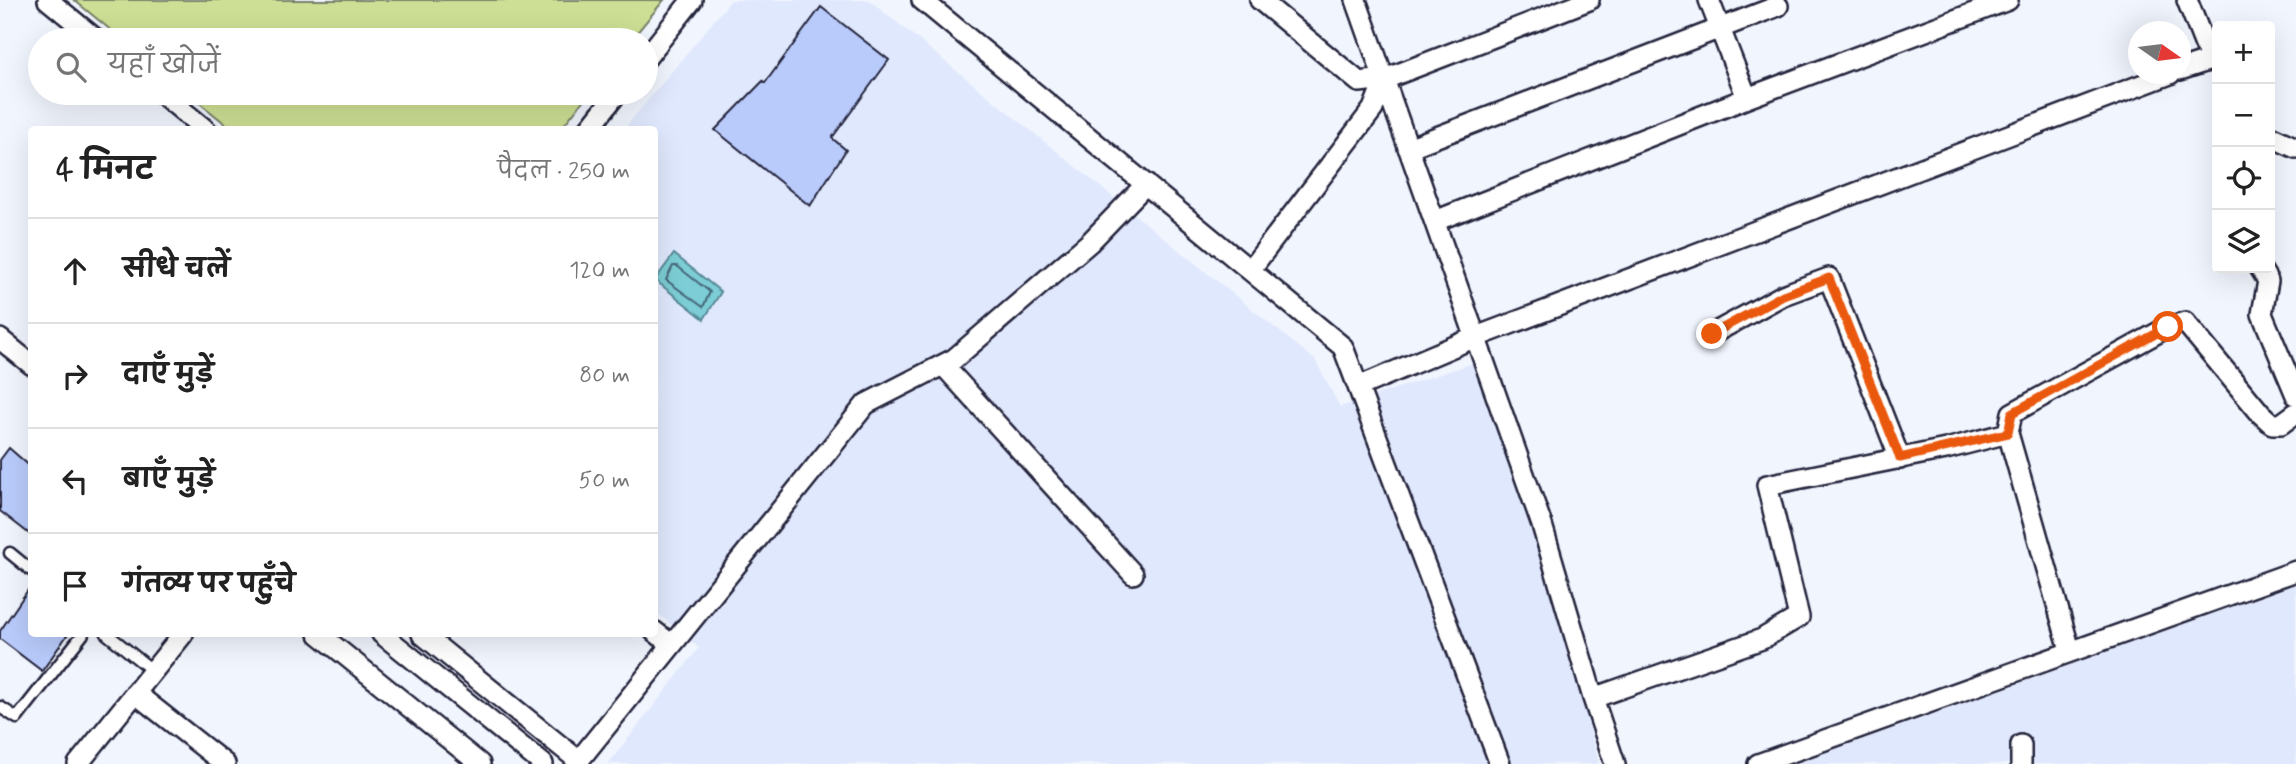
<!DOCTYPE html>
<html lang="hi">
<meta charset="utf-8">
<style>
body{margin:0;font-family:Mynerve,"Playpen Sans Deva",sans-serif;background:#f6f6f6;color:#222}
.controls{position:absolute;right:21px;top:21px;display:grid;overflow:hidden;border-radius:7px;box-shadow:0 7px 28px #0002}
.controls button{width:63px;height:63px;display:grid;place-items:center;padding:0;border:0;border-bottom:2px solid #e0e0e0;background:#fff;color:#222;font:35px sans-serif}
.compass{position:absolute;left:2128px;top:21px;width:63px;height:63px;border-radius:50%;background:#fff;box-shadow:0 7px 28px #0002;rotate:104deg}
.stop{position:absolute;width:21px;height:21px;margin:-16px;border:5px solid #ea580c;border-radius:50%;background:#fff}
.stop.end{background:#ea580c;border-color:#fff;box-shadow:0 2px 7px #0008}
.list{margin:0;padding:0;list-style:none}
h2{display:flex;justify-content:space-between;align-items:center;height:91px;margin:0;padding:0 28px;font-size:30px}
h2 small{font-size:23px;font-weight:400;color:#767676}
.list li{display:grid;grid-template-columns:46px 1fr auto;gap:21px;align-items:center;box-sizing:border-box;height:105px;padding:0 28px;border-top:2px solid #e0e0e0}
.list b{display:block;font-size:26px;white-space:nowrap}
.list em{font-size:23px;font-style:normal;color:#767676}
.icon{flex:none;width:38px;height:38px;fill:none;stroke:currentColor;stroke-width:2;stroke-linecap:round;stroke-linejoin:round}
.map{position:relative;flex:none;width:2296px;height:764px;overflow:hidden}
.search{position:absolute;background:#fff;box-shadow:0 7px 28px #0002;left:28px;top:28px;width:630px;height:77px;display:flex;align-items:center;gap:18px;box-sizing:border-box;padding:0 24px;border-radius:38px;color:#767676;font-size:26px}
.panel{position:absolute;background:#fff;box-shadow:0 7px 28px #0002;left:28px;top:126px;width:630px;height:511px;border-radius:7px}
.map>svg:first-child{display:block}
</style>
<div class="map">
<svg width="2296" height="764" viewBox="0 0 2296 764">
<rect width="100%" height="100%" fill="#f1f5fe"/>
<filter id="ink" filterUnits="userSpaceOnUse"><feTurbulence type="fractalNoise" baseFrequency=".0143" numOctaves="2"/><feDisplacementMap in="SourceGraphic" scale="14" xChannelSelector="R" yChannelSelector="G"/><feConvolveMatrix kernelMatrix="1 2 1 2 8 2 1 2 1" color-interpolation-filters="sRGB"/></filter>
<g filter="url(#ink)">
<path fill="#e0e8fd" d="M 731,0 L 869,0 L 1315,360 L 1340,407 L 1495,356 L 1599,764 L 608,764 L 699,648 L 655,611 L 654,130 L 624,129 Z
M 2296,584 L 2296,764 L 1795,764 L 2112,650 Z"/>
<path fill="#cddf94" stroke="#788068" stroke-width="2" d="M 74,0 L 664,0 L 631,40 L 123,40 Z
M 187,93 L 589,93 L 560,130 L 232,129 Z"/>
<path fill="#7ccdd5" stroke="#588997" stroke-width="2" d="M 674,254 L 721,292 L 704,319 L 655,280 Z"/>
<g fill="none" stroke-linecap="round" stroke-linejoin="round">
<path stroke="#466679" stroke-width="2" d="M 673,266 L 677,266 L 710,292 L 703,307 L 666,280 Z"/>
</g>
<path fill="#b9cbfb" stroke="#22223b" stroke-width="2" d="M 821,7 L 889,60 L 832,138 L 846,150 L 810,206 L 715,130 L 763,81 L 765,83 Z
M 9,448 L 32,468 L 32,536 L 0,511 L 0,460 Z
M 32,584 L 32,634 L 68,634 L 42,671 L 0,639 L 0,631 Z"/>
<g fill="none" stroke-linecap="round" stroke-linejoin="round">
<g stroke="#22223b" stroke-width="15">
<path id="service" d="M 10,553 L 32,571
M 107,634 L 153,671
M 0,707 L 17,718 L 83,634"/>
</g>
<g stroke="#22223b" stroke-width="24">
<path id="minor" d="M 48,0 L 97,40
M 922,0 L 1343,347 L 1500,764
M 1260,0 L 1359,82 L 1385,79 L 1589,0
M 1356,0 L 1542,525 L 1593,698
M 1709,0 L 1747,98
M 2187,0 L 2210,58
M 646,58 L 692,0
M 2180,70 L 2217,58
M 161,93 L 206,130
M 588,130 L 617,93
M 2270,136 L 2296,148
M 1408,148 L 1778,6
M 1435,221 L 1747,98 L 2008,0
M 2260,268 L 2268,281 L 2262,314 L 2296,395
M 1250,270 L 1373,109 L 1385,79
M 1712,334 L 1783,295 L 1829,278 L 1900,459
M 0,339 L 32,365
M 943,365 L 1133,574
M 1358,387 L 1476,337 L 2170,74
M 2008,433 L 2012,413 L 2168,327 L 2185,322 L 2261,414 L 2272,424 L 2281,424 L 2296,413
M 654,631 L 672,645
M 319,634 L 480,764
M 382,634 L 543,764
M 422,634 L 579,761
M 135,693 L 225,764
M 78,764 L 183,634
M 576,764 L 866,404 L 954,359 L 1090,242 L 1146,184
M 1615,764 L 1593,698 L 1762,639 L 1799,617 L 1767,485 L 1946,449 L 2008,433 L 2070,650
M 1758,764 L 2296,571
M 2021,764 L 2021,745"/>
</g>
<use href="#service" stroke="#fff" stroke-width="10"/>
<use href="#minor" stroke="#fff" stroke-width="19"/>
</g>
</g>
<g fill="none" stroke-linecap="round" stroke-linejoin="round" filter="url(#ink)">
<path stroke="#ea580c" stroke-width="9" d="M 1712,334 L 1783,295 L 1829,278 L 1900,458 L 2008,433 L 2012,413 L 2168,327"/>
</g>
</svg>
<div class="controls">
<button>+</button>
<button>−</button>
<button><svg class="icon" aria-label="locate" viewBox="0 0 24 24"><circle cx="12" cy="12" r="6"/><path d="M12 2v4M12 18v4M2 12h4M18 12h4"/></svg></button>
<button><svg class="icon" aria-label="layers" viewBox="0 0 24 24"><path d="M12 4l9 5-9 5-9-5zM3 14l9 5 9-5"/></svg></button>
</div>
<svg class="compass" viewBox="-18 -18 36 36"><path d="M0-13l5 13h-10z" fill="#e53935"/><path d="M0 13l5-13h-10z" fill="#767676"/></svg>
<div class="stop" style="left:2168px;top:327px"></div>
<div class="stop end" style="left:1712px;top:334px"></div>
<div class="search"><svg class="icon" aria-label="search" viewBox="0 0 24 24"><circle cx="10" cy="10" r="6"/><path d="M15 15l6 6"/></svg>यहाँ खोजें</div>
<section class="panel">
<h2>4 मिनट<small>पैदल · 250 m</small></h2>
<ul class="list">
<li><svg class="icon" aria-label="ahead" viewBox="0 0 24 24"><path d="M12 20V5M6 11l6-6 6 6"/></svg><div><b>सीधे चलें</b></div><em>120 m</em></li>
<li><svg class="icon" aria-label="right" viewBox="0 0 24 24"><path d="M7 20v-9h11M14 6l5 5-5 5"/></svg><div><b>दाएँ मुड़ें</b></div><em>80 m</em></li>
<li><svg class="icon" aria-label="left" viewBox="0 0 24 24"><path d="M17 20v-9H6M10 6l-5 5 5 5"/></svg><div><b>बाएँ मुड़ें</b></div><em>50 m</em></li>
<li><svg class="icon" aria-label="arrive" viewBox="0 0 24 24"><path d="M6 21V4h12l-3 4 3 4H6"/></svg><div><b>गंतव्य पर पहुँचे</b></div></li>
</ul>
</section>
</div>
